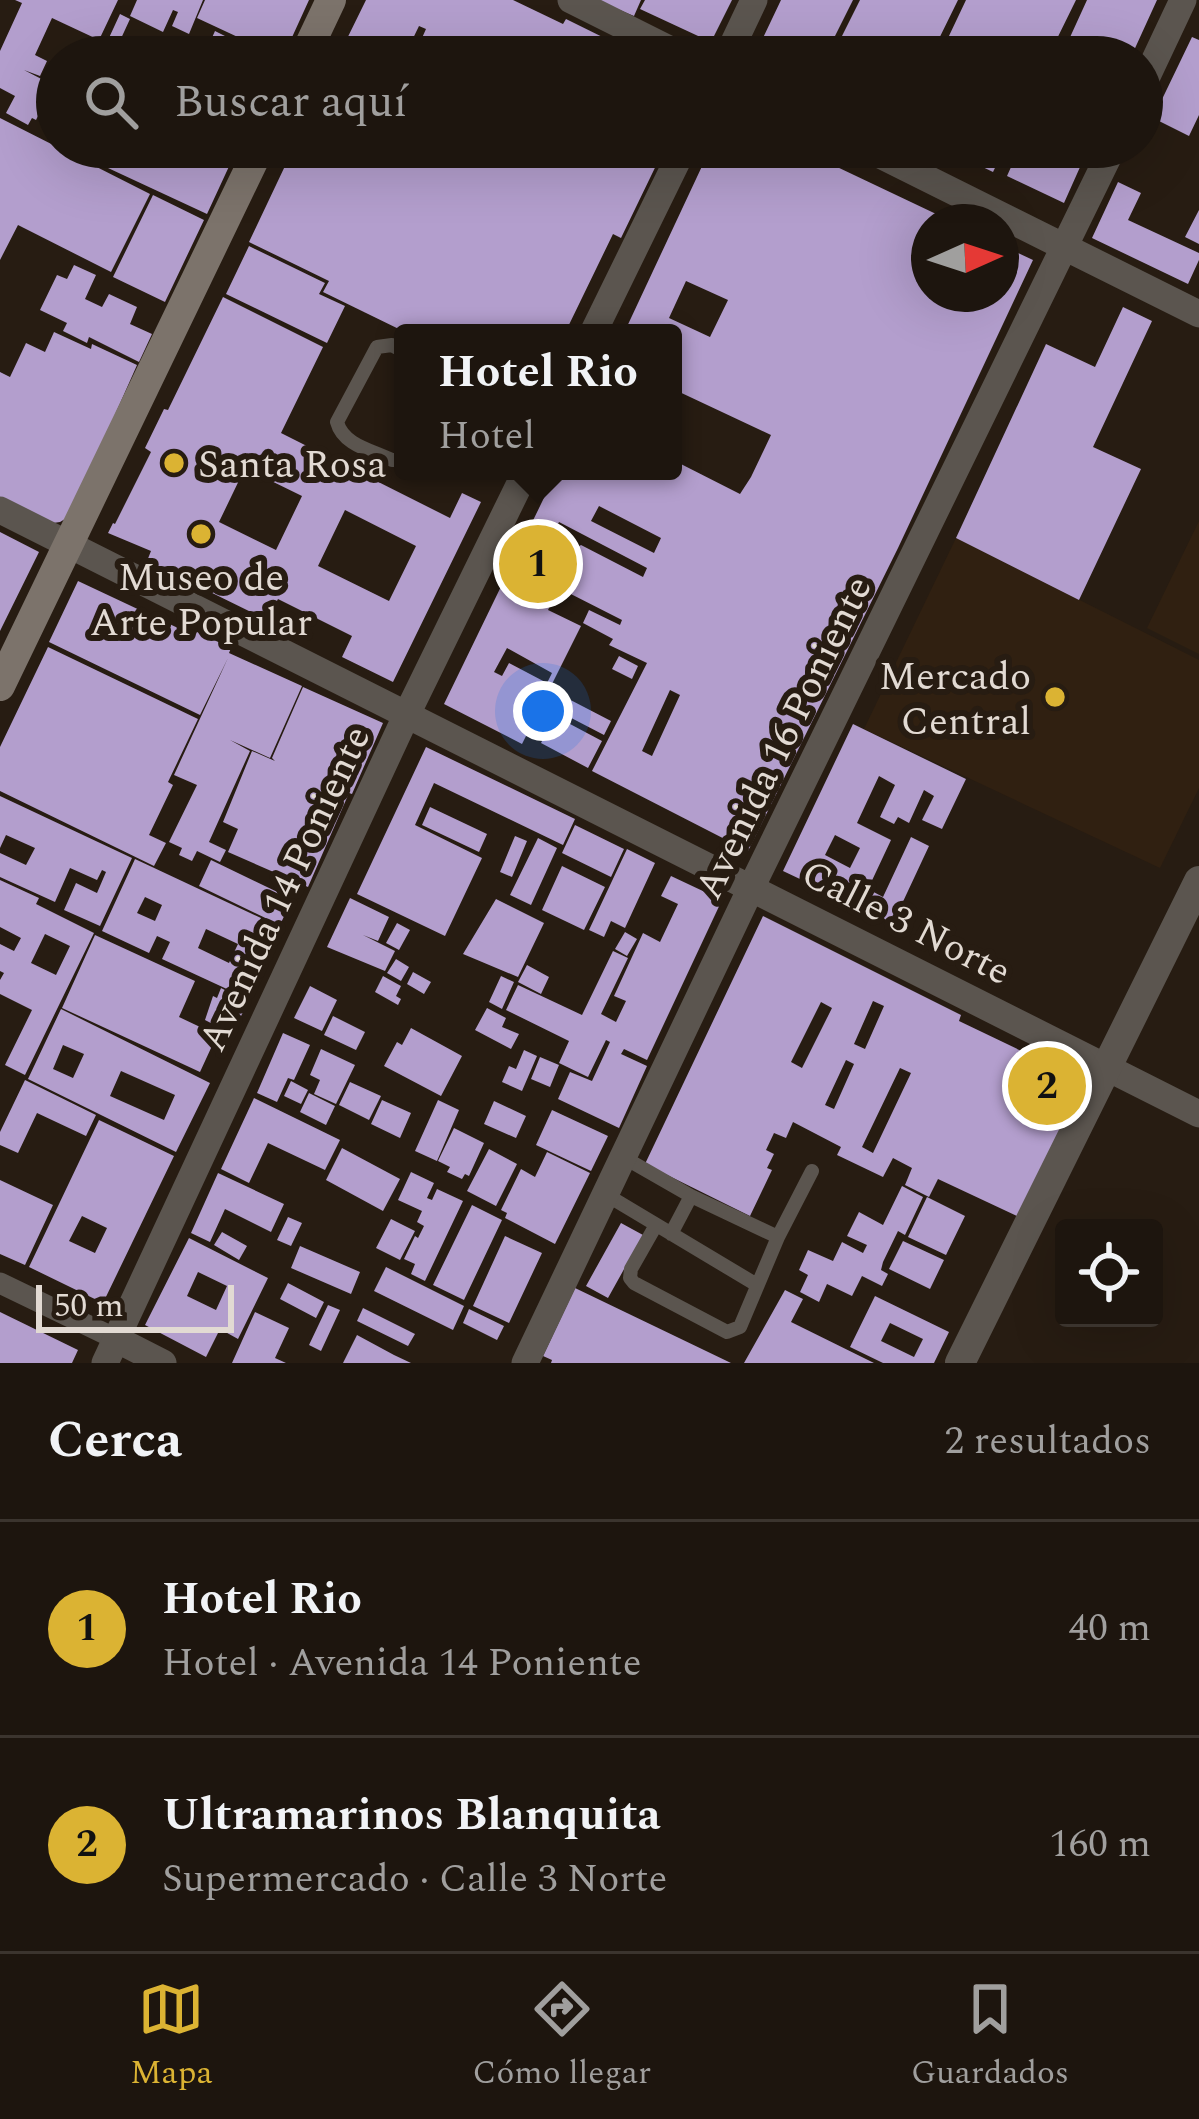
<!DOCTYPE html>
<html lang="es">
<meta charset="utf-8">
<style>
body{margin:0;font-family:Spectral,serif;background:#2a221c;color:#f1f3f6}
.controls{position:absolute;right:36px;bottom:36px;display:grid;overflow:hidden;border-radius:12px;box-shadow:0 12px 48px #0002}
.controls button{width:108px;height:108px;display:grid;place-items:center;padding:0;border:0;border-bottom:3px solid #3b342e;background:#1d150e;color:#f1f3f6;font:60px sans-serif}
.compass{position:absolute;left:911px;top:204px;width:108px;height:108px;border-radius:50%;background:#1d150e;box-shadow:0 12px 48px #0002;rotate:87deg}
.scale{position:absolute;left:36px;bottom:30px;width:198px;box-sizing:border-box;padding-left:12px;border:6px solid #e2dad3;border-top:0;font-size:33px;line-height:42px;white-space:nowrap;color:#e2dad3;-webkit-text-stroke:9px #271c12;paint-order:stroke}
.you{position:absolute;left:543px;top:711px;width:42px;height:42px;margin:-30px;border:9px solid #fff;border-radius:50%;background:#1a73e8;box-shadow:0 0 0 18px #1a73e833}
.badge{display:grid;place-items:center;width:78px;height:78px;border-radius:50%;background:#dbb333;color:#111;font-size:39px;font-weight:700}
.pin{position:absolute;translate:-50% -50%;border:6px solid #fff;box-shadow:0 3px 12px #0006}
.popup{position:absolute;left:394px;top:324px;width:288px;height:156px;box-sizing:border-box;display:grid;place-content:center;border-radius:12px;background:#1d150e;filter:drop-shadow(0 3px 9px #0005);font-size:39px;white-space:nowrap;color:#a09f9e}
.popup b{font-size:45px;color:#f1f3f6}
.popup::after{content:'';position:absolute;left:50%;top:100%;margin-left:-24px;border:24px solid transparent;border-top-color:#1d150e}
.list{margin:0;padding:0;list-style:none}
h2{display:flex;justify-content:space-between;align-items:center;height:156px;margin:0;padding:0 48px;font-size:51px}
h2 small{font-size:39px;font-weight:400;color:#a09f9e}
.list li{display:grid;grid-template-columns:78px 1fr auto;gap:36px;align-items:center;box-sizing:border-box;height:216px;padding:0 48px;border-top:3px solid #3b342e}
.list b{display:block;font-size:45px;white-space:nowrap}
.list p{margin:0;font-size:39px;white-space:nowrap;color:#a09f9e}
.list em{font-size:39px;font-style:normal;color:#a09f9e}
.icon{flex:none;width:66px;height:66px;fill:none;stroke:currentColor;stroke-width:2;stroke-linecap:round;stroke-linejoin:round}
.map{position:relative;flex:none;width:1199px;height:1363px;overflow:hidden}
.search{position:absolute;background:#1d150e;box-shadow:0 12px 48px #0002;left:36px;right:36px;top:36px;height:132px;display:flex;align-items:center;gap:30px;box-sizing:border-box;padding:0 42px;border-radius:66px;color:#a09f9e;font-size:45px}
.sheet{height:588px;background:#1d150e}
nav{display:flex;justify-content:space-around;align-items:center;box-sizing:border-box;height:168px;border-top:3px solid #3b342e;background:#1d150e;font-size:33px;color:#a09f9e}
nav a{display:grid;justify-items:center;gap:6px}
nav .on{color:#dbb333}
.map>svg:first-child{display:block}
</style>
<div class="map">
<svg width="1199" height="1363" viewBox="0 0 1199 1363">
<rect width="100%" height="100%" fill="#271c12"/>
<path fill="#302011" d="M 1199,521 L 1199,654 L 1147,628 Z
M 956,538 L 1199,660 L 1199,788 L 1160,868 L 864,729 Z"/>
<path fill="#b39ecd" fill-rule="evenodd" d="M 15,0 L 118,0 L 99,40 L 52,18 L 35,55 L 47,61 L 40,76 L 24,70 L 53,85 L 36,120 L 32,118 L 28,125 L 6,113 L 15,96 L 0,88 L 0,51 L 22,3 Z
M 137,0 L 203,0 L 189,34 L 172,26 L 178,12 L 173,10 L 163,32 L 130,16 Z
M 205,0 L 309,0 L 283,57 L 253,45 L 248,56 L 236,51 L 242,39 L 197,18 Z
M 366,0 L 513,0 L 563,24 L 566,19 L 643,57 L 485,57 L 443,36 L 438,46 L 422,38 L 426,29 L 419,26 L 404,57 L 338,57 Z
M 596,0 L 641,0 L 634,16 Z
M 645,0 L 732,0 L 711,42 L 640,9 Z
M 781,0 L 853,0 L 830,46 L 852,57 L 754,57 Z
M 860,0 L 958,0 L 930,57 L 860,57 L 837,46 Z
M 966,0 L 1076,0 L 1048,57 L 939,57 Z
M 1087,0 L 1157,0 L 1131,57 L 1061,57 Z
M 120,14 L 130,19 L 118,45 L 108,40 Z
M 215,31 L 227,37 L 218,57 L 206,51 Z
M 1192,37 L 1199,40 L 1199,115 L 1189,136 L 1153,118 Z
M 133,44 L 150,51 L 147,57 L 110,57 L 114,48 L 123,52 L 125,47 L 130,50 Z
M 0,118 L 150,194 L 111,272 L 18,225 L 0,260 Z
M 117,147 L 146,147 L 177,161 L 183,147 L 238,147 L 207,214 L 108,168 Z
M 294,147 L 665,147 L 621,238 L 613,234 L 565,333 L 407,333 L 323,292 L 329,281 L 249,242 Z
M 711,147 L 795,147 L 953,222 L 929,222 L 929,294 L 1001,294 L 1001,245 L 1033,260 L 898,548 L 748,851 L 592,771 L 647,663 L 609,645 L 613,639 L 583,623 L 589,610 L 620,625 L 622,620 L 559,588 L 548,610 L 581,626 L 522,744 L 444,704 L 557,471 L 673,471 L 673,460 L 740,494 L 751,477 L 771,435 L 673,389 L 673,333 L 624,333 ZM 686,281 L 728,300 L 710,337 L 669,318 ZM 599,506 L 661,538 L 654,553 L 591,521 ZM 559,522 L 647,568 L 643,577 L 581,545 L 566,554 L 548,545 ZM 507,648 L 552,673 L 547,683 L 509,663 L 502,676 L 494,672 ZM 670,690 L 680,695 L 652,756 L 642,751 Z
M 941,147 L 1005,147 L 993,172 Z
M 1020,147 L 1089,147 L 1064,203 L 1007,176 Z
M 1118,182 L 1141,193 L 1128,220 L 1199,253 L 1199,260 L 1188,284 L 1092,238 Z
M 153,195 L 204,220 L 165,302 L 113,277 Z
M 1199,210 L 1199,244 L 1185,237 Z
M 249,246 L 325,283 L 319,294 L 345,306 L 327,343 L 226,294 Z
M 74,265 L 96,275 L 85,299 L 102,307 L 109,294 L 137,307 L 130,324 L 152,334 L 139,362 L 89,337 L 87,343 L 63,331 L 67,323 L 40,310 L 57,275 L 67,279 Z
M 223,297 L 323,347 L 281,433 L 450,518 L 462,493 L 481,502 L 393,682 L 342,657 L 352,636 L 278,599 L 267,620 L 147,561 L 151,551 L 108,533 L 113,523 L 115,524 L 151,452 L 145,448 L 164,409 L 168,410 ZM 245,468 L 302,496 L 276,550 L 219,522 ZM 345,510 L 416,546 L 389,601 L 318,566 Z
M 1123,307 L 1152,321 L 1093,447 L 1141,469 L 1079,600 L 956,538 L 1046,344 L 1095,367 Z
M 54,332 L 91,349 L 92,344 L 137,365 L 70,516 L 60,522 L 46,524 L 0,501 L 0,372 L 10,377 L 26,343 L 45,352 Z
M 0,532 L 39,552 L 0,631 Z
M 78,581 L 195,636 L 197,632 L 231,648 L 229,653 L 302,686 L 270,758 L 230,740 L 250,751 L 209,842 L 226,850 L 220,862 L 197,851 L 192,861 L 179,855 L 182,848 L 169,842 L 197,785 L 174,775 L 228,658 L 200,715 L 49,642 Z
M 48,647 L 198,719 L 168,782 L 173,785 L 149,835 L 166,843 L 154,866 L 0,791 L 0,747 Z
M 619,656 L 638,666 L 632,679 L 612,669 Z
M 303,687 L 383,723 L 352,794 L 349,793 L 308,887 L 228,852 L 238,829 L 223,822 L 252,751 L 275,761 L 272,758 Z
M 559,694 L 611,721 L 604,735 L 552,708 Z
M 555,716 L 602,741 L 588,768 L 541,743 Z
M 853,724 L 966,779 L 942,829 L 922,820 L 934,796 L 924,790 L 909,823 L 898,817 L 894,824 L 880,817 L 895,785 L 879,776 L 857,823 L 891,840 L 868,889 L 883,897 L 911,837 L 929,846 L 893,923 L 783,871 ZM 835,835 L 860,848 L 850,868 L 825,855 Z
M 426,747 L 575,819 L 563,845 L 434,783 L 415,825 L 482,858 L 445,936 L 357,894 Z
M 0,796 L 132,858 L 100,926 L 64,910 L 76,883 L 97,893 L 106,872 L 102,870 L 97,880 L 70,868 L 55,902 L 0,877 L 0,853 L 26,865 L 35,848 L 6,835 L 0,848 Z
M 430,807 L 487,834 L 479,852 L 422,825 Z
M 575,825 L 624,849 L 611,877 L 562,853 Z
M 515,836 L 527,841 L 512,877 L 500,872 Z
M 538,838 L 557,848 L 531,905 L 510,895 Z
M 627,849 L 655,863 L 625,928 L 611,921 L 604,937 L 589,930 Z
M 135,859 L 261,918 L 257,927 L 274,934 L 252,983 L 236,976 L 229,990 L 162,959 L 170,942 L 157,936 L 149,953 L 102,931 ZM 145,897 L 162,905 L 155,921 L 137,913 ZM 206,929 L 238,944 L 229,963 L 198,948 Z
M 211,860 L 292,899 L 280,925 L 199,886 Z
M 562,866 L 605,887 L 584,930 L 542,910 Z
M 671,876 L 722,900 L 647,1060 L 624,1049 L 621,1054 L 647,1066 L 619,1128 L 558,1099 L 570,1072 L 592,1081 L 610,1042 L 606,1040 L 588,1077 L 559,1063 L 569,1041 L 506,1010 L 518,985 L 582,1015 L 613,951 L 628,958 L 601,1014 L 616,1022 L 626,1001 L 614,996 L 643,933 L 660,942 L 678,904 L 661,896 Z
M 0,880 L 39,898 L 36,904 L 94,933 L 25,1075 L 5,1065 L 32,1010 L 0,994 L 0,980 L 4,973 L 0,971 L 0,944 L 14,951 L 21,938 L 0,927 ZM 45,934 L 70,946 L 56,975 L 31,963 Z
M 350,898 L 389,917 L 378,941 L 363,935 L 395,951 L 385,971 L 327,947 Z
M 496,899 L 544,923 L 518,977 L 463,954 Z
M 763,916 L 961,1015 L 959,1021 L 1086,1082 L 1021,1218 L 938,1179 L 929,1197 L 905,1185 L 912,1168 L 893,1158 L 883,1177 L 837,1155 L 841,1147 L 793,1122 L 786,1138 L 774,1133 L 766,1150 L 774,1154 L 767,1168 L 772,1170 L 750,1216 L 645,1164 ZM 873,1001 L 884,1006 L 865,1049 L 854,1044 ZM 821,1002 L 832,1008 L 802,1068 L 791,1062 ZM 846,1060 L 854,1064 L 834,1109 L 825,1105 ZM 900,1068 L 911,1073 L 873,1153 L 862,1147 Z
M 397,923 L 410,930 L 399,950 L 386,943 Z
M 625,932 L 637,939 L 627,956 L 615,949 Z
M 95,935 L 195,981 L 179,1017 L 217,1035 L 200,1072 L 62,1008 Z
M 396,959 L 409,967 L 401,981 L 387,973 Z
M 527,965 L 549,977 L 541,994 L 518,982 Z
M 413,972 L 431,982 L 424,994 L 407,984 Z
M 383,976 L 401,986 L 396,996 L 401,999 L 398,1005 L 375,992 Z
M 501,976 L 514,982 L 502,1009 L 489,1002 Z
M 310,986 L 337,1000 L 322,1031 L 294,1018 Z
M 221,988 L 248,1002 L 232,1034 L 205,1020 L 213,996 L 217,998 Z
M 487,1008 L 506,1018 L 502,1027 L 519,1034 L 511,1049 L 475,1030 Z
M 61,1009 L 210,1083 L 176,1152 L 28,1079 ZM 63,1045 L 84,1054 L 73,1078 L 53,1069 ZM 121,1071 L 175,1095 L 164,1120 L 110,1096 Z
M 333,1016 L 365,1032 L 356,1050 L 324,1035 Z
M 411,1028 L 462,1056 L 441,1096 L 384,1066 L 397,1042 L 402,1045 Z
M 283,1033 L 310,1045 L 294,1080 L 288,1078 L 277,1102 L 257,1093 Z
M 321,1049 L 355,1065 L 336,1104 L 314,1094 L 320,1080 L 310,1075 Z
M 524,1050 L 537,1056 L 522,1091 L 502,1082 L 509,1066 L 516,1069 Z
M 540,1057 L 559,1065 L 550,1087 L 531,1079 Z
M 25,1080 L 96,1115 L 86,1136 L 37,1113 L 18,1153 L 0,1145 L 0,1132 Z
M 291,1081 L 308,1090 L 301,1104 L 284,1096 Z
M 350,1082 L 381,1096 L 369,1120 L 339,1105 Z
M 309,1093 L 335,1106 L 326,1125 L 300,1112 Z
M 254,1098 L 340,1140 L 325,1170 L 268,1143 L 249,1183 L 221,1169 Z
M 382,1100 L 411,1113 L 400,1138 L 371,1124 Z
M 438,1100 L 459,1110 L 437,1161 L 415,1151 Z
M 494,1101 L 526,1116 L 516,1138 L 484,1124 Z
M 552,1110 L 608,1136 L 591,1171 L 536,1145 Z
M 99,1120 L 174,1156 L 103,1303 L 29,1267 ZM 82,1216 L 107,1228 L 95,1253 L 69,1241 Z
M 454,1128 L 484,1143 L 469,1176 L 465,1174 L 462,1179 L 447,1172 L 450,1167 L 438,1161 Z
M 342,1148 L 400,1179 L 383,1211 L 326,1180 Z
M 489,1149 L 517,1164 L 496,1206 L 467,1191 Z
M 547,1152 L 590,1173 L 555,1244 L 505,1218 L 507,1213 L 501,1210 L 521,1169 L 535,1177 Z
M 411,1172 L 434,1183 L 427,1198 L 432,1200 L 437,1189 L 463,1201 L 425,1281 L 411,1274 L 415,1264 L 404,1259 L 415,1236 L 418,1238 L 424,1226 L 417,1222 L 422,1211 L 398,1200 Z
M 218,1173 L 284,1204 L 271,1232 L 225,1209 L 210,1242 L 191,1233 Z
M 0,1180 L 53,1205 L 25,1265 L 0,1254 Z
M 902,1186 L 923,1197 L 905,1235 L 898,1231 L 883,1262 L 881,1270 L 888,1274 L 882,1286 L 862,1276 L 852,1296 L 827,1284 L 819,1302 L 800,1292 L 808,1275 L 799,1270 L 808,1250 L 833,1261 L 842,1242 L 863,1253 L 867,1245 L 847,1236 L 859,1212 L 883,1225 Z
M 927,1197 L 965,1216 L 946,1255 L 908,1237 Z
M 472,1205 L 502,1220 L 464,1300 L 433,1285 Z
M 288,1217 L 302,1223 L 291,1246 L 277,1240 Z
M 391,1219 L 415,1231 L 400,1260 L 376,1248 Z
M 621,1223 L 643,1235 L 608,1298 L 586,1286 Z
M 222,1232 L 247,1246 L 239,1260 L 214,1245 Z
M 505,1236 L 542,1253 L 509,1323 L 473,1306 Z
M 189,1238 L 268,1278 L 238,1339 L 220,1329 L 206,1357 L 145,1325 ZM 198,1272 L 227,1286 L 216,1310 L 187,1296 Z
M 903,1241 L 944,1260 L 930,1289 L 889,1269 Z
M 300,1246 L 360,1272 L 351,1294 L 291,1268 Z
M 386,1267 L 464,1306 L 453,1330 L 374,1291 Z
M 288,1283 L 324,1302 L 316,1318 L 280,1299 Z
M 575,1288 L 731,1363 L 551,1363 L 552,1360 L 543,1356 Z
M 785,1290 L 803,1299 L 791,1322 L 874,1363 L 744,1363 Z
M 875,1296 L 949,1332 L 934,1363 L 883,1363 L 850,1347 ZM 890,1323 L 923,1339 L 914,1357 L 881,1341 Z
M 328,1305 L 340,1310 L 321,1351 L 309,1345 Z
M 363,1308 L 415,1334 L 408,1346 L 357,1321 Z
M 469,1309 L 504,1326 L 497,1340 L 463,1323 Z
M 0,1312 L 78,1350 L 72,1363 L 0,1363 Z
M 255,1312 L 289,1328 L 275,1358 L 286,1363 L 232,1363 Z
M 357,1335 L 394,1355 L 411,1363 L 343,1363 Z"/>
<g fill="none" stroke-linecap="round" stroke-linejoin="round">
<path stroke="#5b554f" stroke-width="14" d="M 475,57 L 477,53
M 403,351 L 392,345 L 377,347 L 337,422 C 343,445 371,450 392,460 L 399,460 L 403,457
M 453,473 L 454,471
M 623,1157 L 691,1196 L 778,1237
M 605,1194 L 757,1285
M 656,1225 L 631,1269 L 630,1278 L 634,1283 L 727,1332 L 740,1327 L 778,1237 L 812,1171
M 671,1234 L 691,1196"/>
<path stroke="#5b554f" stroke-width="21" d="M 0,1283 L 116,1339"/>
<path stroke="#5b554f" stroke-width="27" d="M 571,0 L 685,57
M 727,57 L 754,0
M 1142,87 L 1183,0
M 864,147 L 1199,314
M 593,333 L 684,147
M 0,510 L 1199,1114
M 116,1339 L 163,1363
M 105,1363 L 407,714 L 526,471
M 525,1363 L 752,886 L 1113,147"/>
<path stroke="#5b554f" stroke-width="30" d="M 960,1363 L 1199,881"/>
<path stroke="#7c736b" stroke-width="30" d="M 304,57 L 331,0
M 0,686 L 260,147"/>
</g>
<g fill="#dbb333" stroke="#271c12" stroke-width="4.5">
<circle cx="174" cy="463" r="12"/>
<circle cx="201" cy="534" r="12"/>
<circle cx="1055" cy="697" r="12"/>
</g>
<g text-anchor="middle" stroke-width="12" stroke-linejoin="round" paint-order="stroke">
<g font-size="39" fill="#e2dad3" stroke="#271c12" text-anchor="start">
<text x="198" y="477">Santa Rosa</text>
<text x="201" y="590" text-anchor="middle">Museo de<tspan x="201" dy="45">Arte Popular</tspan></text>
<text x="1031" y="689" text-anchor="end">Mercado<tspan x="1031" dy="45">Central</tspan></text>
</g>
<g font-size="39" fill="#e2dad3" stroke="#271c12">
<text transform="translate(782 737) rotate(-64)" y="14">Avenida 16 Poniente</text>
<text transform="translate(283 888) rotate(-65)" y="14">Avenida 14 Poniente</text>
<text transform="translate(907 921) rotate(27)" y="14">Calle 3 Norte</text>
</g>
</g>
</svg>
<div class="controls">
<button><svg class="icon" aria-label="locate" viewBox="0 0 24 24"><circle cx="12" cy="12" r="6"/><path d="M12 2v4M12 18v4M2 12h4M18 12h4"/></svg></button>
</div>
<svg class="compass" viewBox="-18 -18 36 36"><path d="M0-13l5 13h-10z" fill="#e53935"/><path d="M0 13l5-13h-10z" fill="#a09f9e"/></svg>
<div class="scale">50 m</div>
<div class="you"></div>
<div class="pin badge" style="left:538px;top:564px">1</div>
<div class="popup"><b>Hotel Rio</b>Hotel</div>
<div class="pin badge" style="left:1047px;top:1086px">2</div>
<div class="search"><svg class="icon" aria-label="search" viewBox="0 0 24 24"><circle cx="10" cy="10" r="6"/><path d="M15 15l6 6"/></svg>Buscar aquí</div>
</div>
<section class="sheet">
<h2>Cerca<small>2 resultados</small></h2>
<ul class="list">
<li><span class="badge">1</span><div><b>Hotel Rio</b><p>Hotel · Avenida 14 Poniente</p></div><em>40 m</em></li>
<li><span class="badge">2</span><div><b>Ultramarinos Blanquita</b><p>Supermercado · Calle 3 Norte</p></div><em>160 m</em></li>
</ul>
</section>
<nav>
<a class="on"><svg class="icon" aria-label="map" viewBox="0 0 24 24"><path d="M3 6l6-2 6 2 6-2v14l-6 2-6-2-6 2zM9 4v14M15 6v14"/></svg>Mapa</a>
<a><svg class="icon" aria-label="directions" viewBox="0 0 24 24"><path d="M12 3l9 9-9 9-9-9zM9 14v-3h6M13 9l2 2-2 2"/></svg>Cómo llegar</a>
<a><svg class="icon" aria-label="saved" viewBox="0 0 24 24"><path d="M7 4h10v16l-5-4-5 4z"/></svg>Guardados</a>
</nav>
